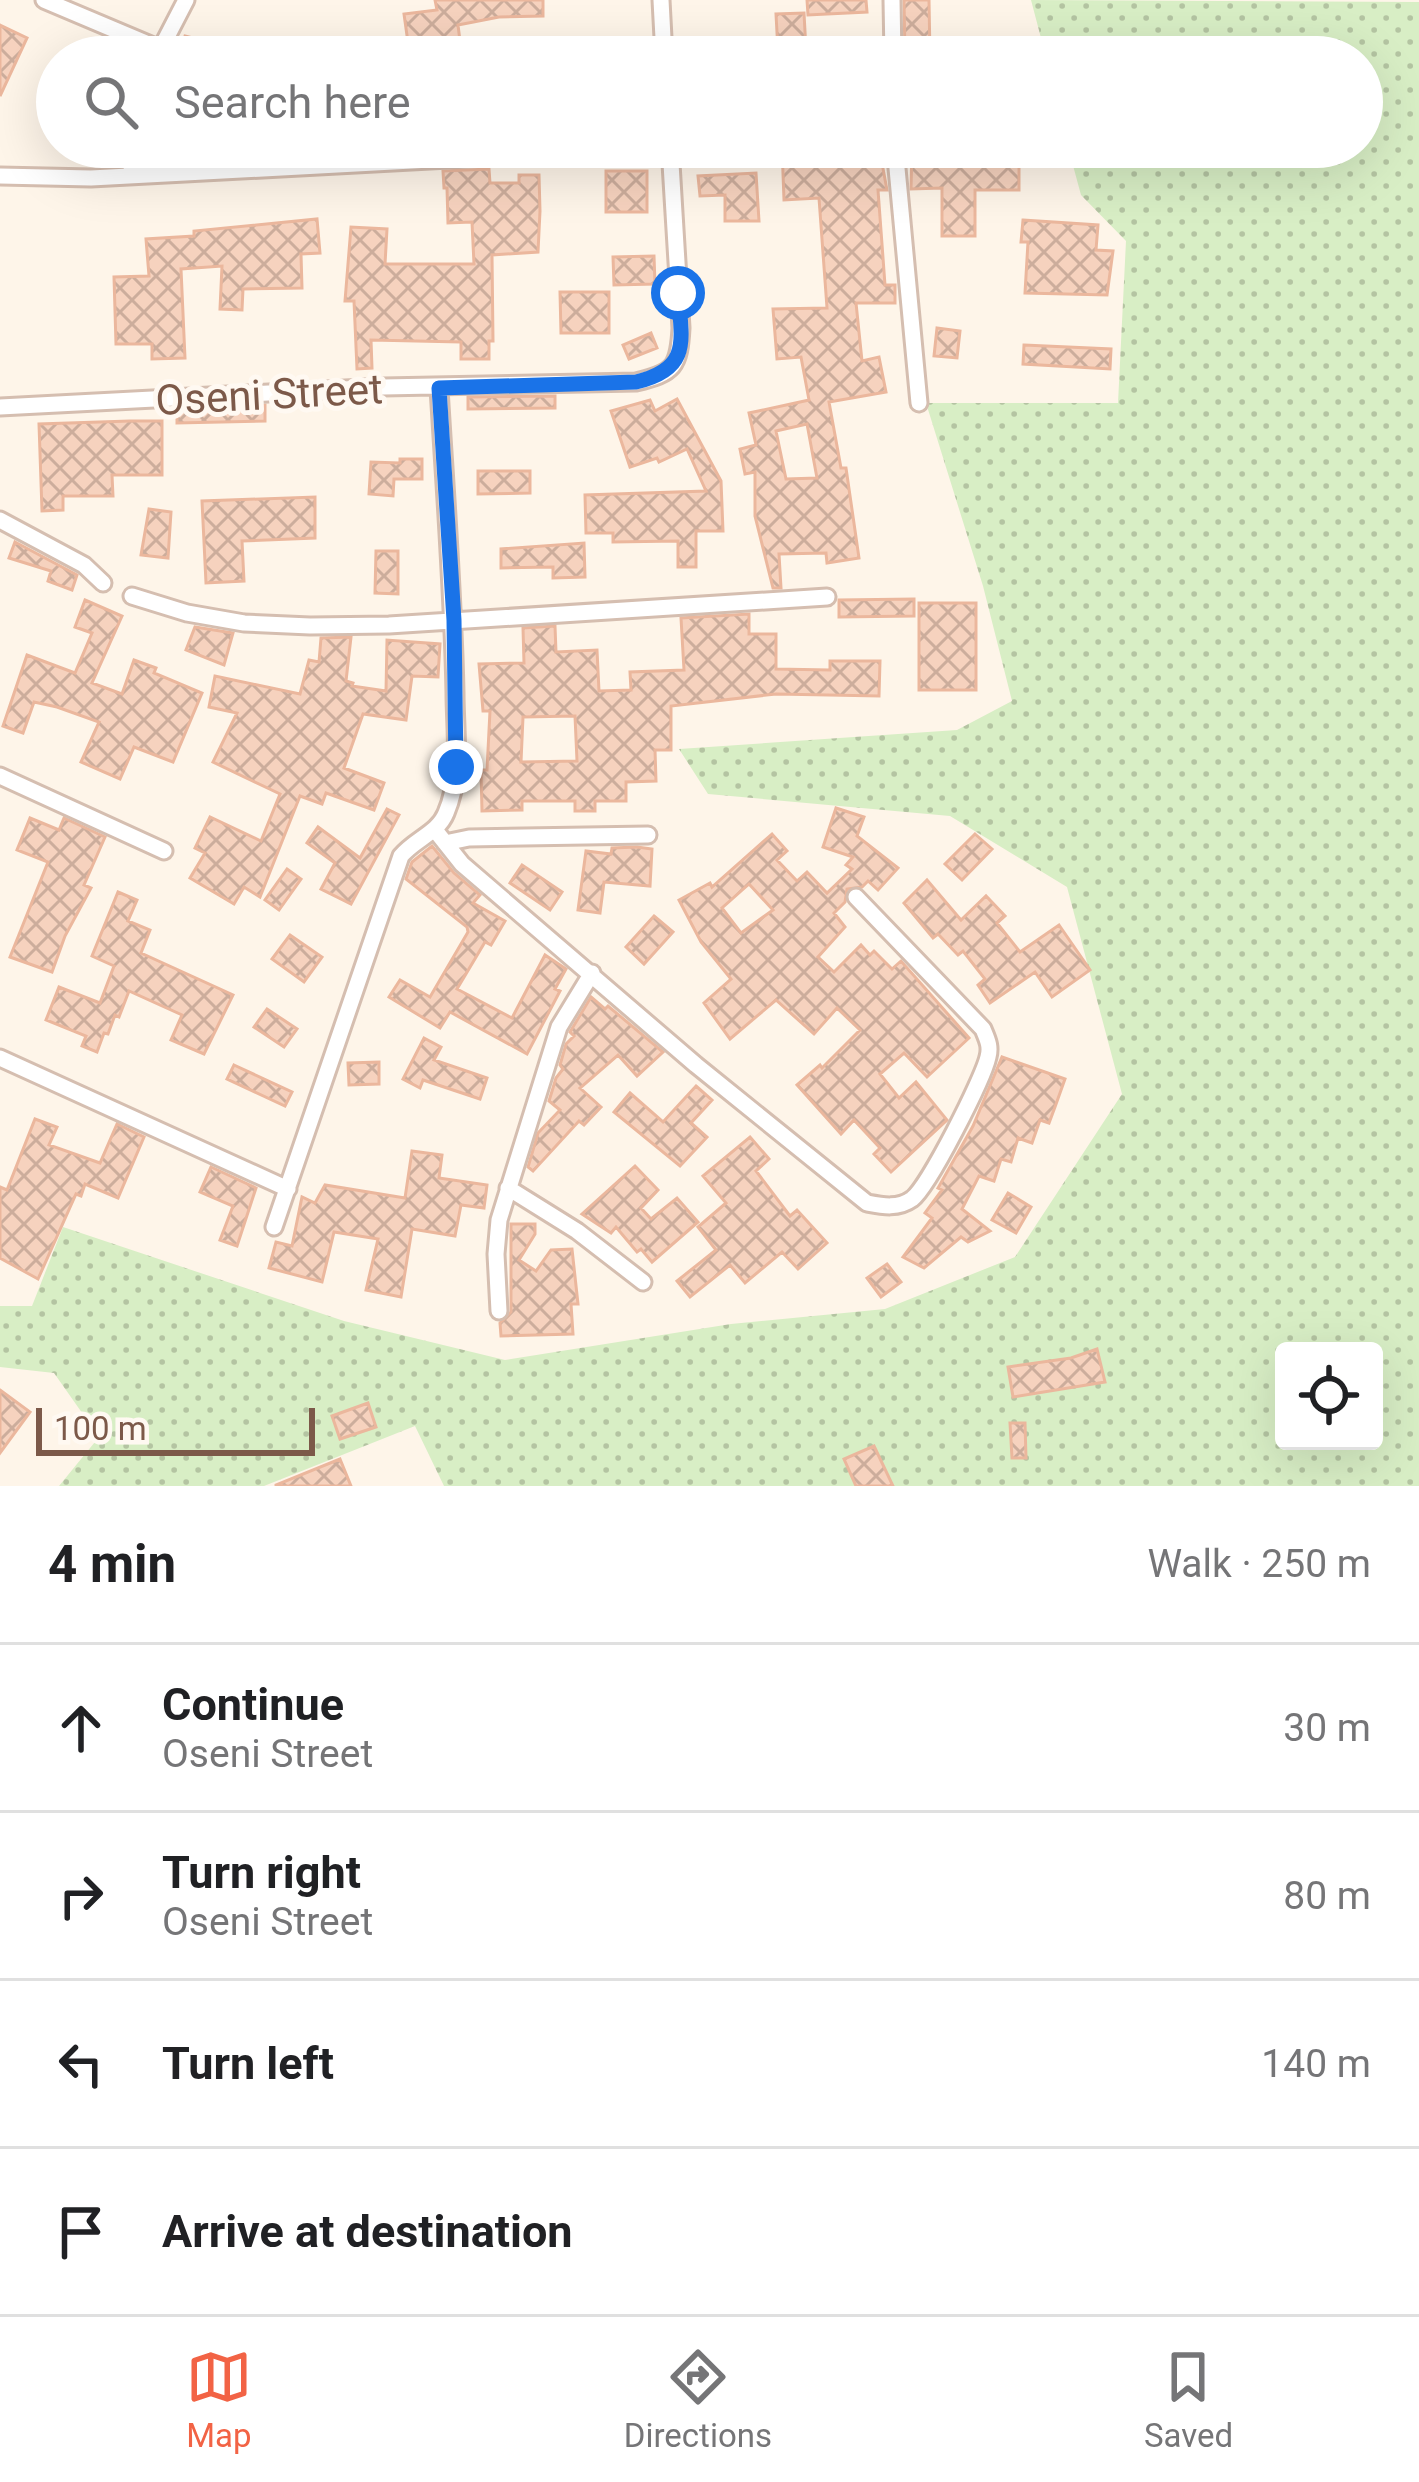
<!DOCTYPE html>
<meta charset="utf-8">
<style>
body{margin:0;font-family:Roboto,sans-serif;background:#f2f2f2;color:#202124}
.controls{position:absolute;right:36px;bottom:36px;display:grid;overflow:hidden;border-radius:12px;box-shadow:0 12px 48px #0002}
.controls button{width:108px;height:108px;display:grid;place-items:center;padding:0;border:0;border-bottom:3px solid #e0e0e0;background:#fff;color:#202124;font:60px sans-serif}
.scale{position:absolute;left:36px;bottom:30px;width:279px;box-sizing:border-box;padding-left:12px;border:6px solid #7c5949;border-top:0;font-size:33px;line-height:42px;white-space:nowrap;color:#7c5949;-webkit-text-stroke:9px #fff9f2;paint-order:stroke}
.stop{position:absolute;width:36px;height:36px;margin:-27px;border:9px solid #1a73e8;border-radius:50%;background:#fff}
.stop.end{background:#1a73e8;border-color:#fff;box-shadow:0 3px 12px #0008}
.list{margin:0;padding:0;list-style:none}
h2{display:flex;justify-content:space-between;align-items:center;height:156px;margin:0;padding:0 48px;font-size:51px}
h2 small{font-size:39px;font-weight:400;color:#757577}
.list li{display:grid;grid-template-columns:78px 1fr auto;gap:36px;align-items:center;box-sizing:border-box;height:168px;padding:0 48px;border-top:3px solid #e0e0e0}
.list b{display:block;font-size:45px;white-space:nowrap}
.list p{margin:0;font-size:39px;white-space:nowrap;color:#757577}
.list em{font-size:39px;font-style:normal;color:#757577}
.icon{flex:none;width:66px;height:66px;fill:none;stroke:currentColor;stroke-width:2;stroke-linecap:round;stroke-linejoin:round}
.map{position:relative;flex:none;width:1419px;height:1486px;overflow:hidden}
.search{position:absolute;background:#fff;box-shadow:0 12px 48px #0002;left:36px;right:36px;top:36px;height:132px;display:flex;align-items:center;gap:30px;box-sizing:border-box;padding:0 42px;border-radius:66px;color:#757577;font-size:45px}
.sheet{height:828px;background:#fff}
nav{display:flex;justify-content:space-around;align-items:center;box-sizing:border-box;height:168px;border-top:3px solid #e0e0e0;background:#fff;font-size:33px;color:#757577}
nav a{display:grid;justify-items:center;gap:6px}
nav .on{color:#f26345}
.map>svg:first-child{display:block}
</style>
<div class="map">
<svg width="1419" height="1486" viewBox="0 0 1419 1486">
<defs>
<pattern id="green-dots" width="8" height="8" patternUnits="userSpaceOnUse" patternTransform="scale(3)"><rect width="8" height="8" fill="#d8eec5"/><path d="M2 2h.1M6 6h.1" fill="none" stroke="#b4c4a2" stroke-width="1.8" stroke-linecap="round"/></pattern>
<pattern id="building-cross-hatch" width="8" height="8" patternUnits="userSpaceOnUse" patternTransform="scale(3)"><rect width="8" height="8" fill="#f6d2be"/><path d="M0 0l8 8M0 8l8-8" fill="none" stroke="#ccad9c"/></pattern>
</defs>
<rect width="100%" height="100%" fill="#fef5e9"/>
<path fill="url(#green-dots)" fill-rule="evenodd" d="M 1031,0 L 1419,2 L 1419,1486 L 444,1486 L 415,1426 L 264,1486 L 59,1486 L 99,1437 L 54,1373 L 0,1367 L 0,1306 L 32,1306 L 63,1227 L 344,1321 L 505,1360 L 731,1324 L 885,1309 L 1015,1257 L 1122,1094 L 1067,887 L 950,816 L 708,794 L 679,749 L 957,730 L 1012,701 L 983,586 L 926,403 L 1118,403 L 1126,241 L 1081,195 L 1068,147 L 1362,147 L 1362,57 L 1046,57 ZM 1284,1351 L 1374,1351 L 1374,1441 L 1284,1441 Z"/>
<path fill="url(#building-cross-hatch)" stroke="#ebb79d" stroke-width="3" fill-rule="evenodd" d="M 435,0 L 543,0 L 543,16 L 499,17 L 458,25 L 462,57 L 410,57 L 404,14 L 437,10 Z
M 807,0 L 866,0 L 867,12 L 808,15 Z
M 904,0 L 929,0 L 930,57 L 905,57 Z
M 804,13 L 806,50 L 778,51 L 776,14 Z
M 0,25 L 27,38 L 0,96 Z
M 185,36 L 247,52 L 246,57 L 179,57 Z
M 782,147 L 879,147 L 887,190 L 878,190 L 885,285 L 895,285 L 895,303 L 856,303 L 862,361 L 879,357 L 886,392 L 829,402 L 841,468 L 846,468 L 859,558 L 827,563 L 826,553 L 779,554 L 781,588 L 773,588 L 755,516 L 755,472 L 745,474 L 740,449 L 756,445 L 749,413 L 809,400 L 801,357 L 777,359 L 773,309 L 827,308 L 819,198 L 784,200 ZM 807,424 L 817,478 L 786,479 L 776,431 Z
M 912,147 L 967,147 L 968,166 L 1019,166 L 1019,190 L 975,190 L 975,236 L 942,236 L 942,188 L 911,189 Z
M 489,169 L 490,183 L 519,183 L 519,175 L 539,175 L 540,211 L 538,252 L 492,255 L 493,341 L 489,341 L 489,359 L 461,359 L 461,342 L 371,340 L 372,368 L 357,369 L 354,301 L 345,301 L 351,227 L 387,229 L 385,264 L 474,264 L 472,222 L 448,223 L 447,188 L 444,188 L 443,171 Z
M 606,171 L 647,171 L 647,212 L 606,212 Z
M 756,173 L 759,221 L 725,221 L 725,195 L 700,196 L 698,176 Z
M 317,219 L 320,253 L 301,254 L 302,288 L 243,289 L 242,310 L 220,309 L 222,266 L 181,269 L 185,358 L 152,359 L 152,344 L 116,344 L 114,277 L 149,276 L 146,239 L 194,236 L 194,231 Z
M 1023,220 L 1098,225 L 1096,250 L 1113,251 L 1107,295 L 1025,293 L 1028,242 L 1021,242 Z
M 654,256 L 655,284 L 614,285 L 613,257 Z
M 560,292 L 609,292 L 609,333 L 561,333 Z
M 937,328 L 960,331 L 957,358 L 934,356 Z
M 651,333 L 657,348 L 629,359 L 623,345 Z
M 1024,345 L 1111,349 L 1110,369 L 1023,364 Z
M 555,396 L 555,408 L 468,409 L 468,397 Z
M 677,399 L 721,481 L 723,531 L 696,531 L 696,567 L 678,567 L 678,541 L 613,542 L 613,533 L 586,533 L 585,495 L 706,491 L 687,449 L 659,462 L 657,458 L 630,467 L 611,411 L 650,400 L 655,411 Z
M 265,405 L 265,421 L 177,423 L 177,410 Z
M 130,421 L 162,421 L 162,475 L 112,475 L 113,496 L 63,496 L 63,510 L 42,511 L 39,424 Z
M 400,459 L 422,459 L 422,479 L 394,479 L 393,496 L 369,494 L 371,462 L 400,463 Z
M 478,471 L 530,471 L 530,493 L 478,494 Z
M 315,497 L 315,538 L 242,541 L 244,581 L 206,583 L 202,501 Z
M 149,509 L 171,512 L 168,558 L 141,555 Z
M 15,542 L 77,575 L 72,590 L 48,581 L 51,571 L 9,558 Z
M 584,543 L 585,577 L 553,578 L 553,567 L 501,568 L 501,549 Z
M 376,551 L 398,551 L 398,594 L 375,593 Z
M 914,599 L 914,616 L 839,617 L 839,600 Z
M 85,600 L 122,616 L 92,683 L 122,694 L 134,660 L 156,668 L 154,673 L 202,693 L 173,762 L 134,747 L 120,779 L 81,762 L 99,722 L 57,707 L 34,702 L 23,733 L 3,726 L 27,655 L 75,673 L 92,633 L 75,627 Z
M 919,603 L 976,603 L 976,690 L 919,690 Z
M 749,614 L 749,634 L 776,634 L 776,669 L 830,670 L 830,661 L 880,661 L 879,696 L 776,694 L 671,706 L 671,750 L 655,750 L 656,781 L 626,782 L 626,801 L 595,801 L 595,811 L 575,811 L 575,801 L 522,801 L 522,810 L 482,811 L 481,770 L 487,770 L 490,711 L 483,711 L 479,664 L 524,663 L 523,628 L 555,626 L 556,652 L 597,650 L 599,691 L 631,690 L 630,672 L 684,670 L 681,618 ZM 575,716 L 577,761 L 521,762 L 523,717 Z
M 195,627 L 233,633 L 224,665 L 186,650 Z
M 351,637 L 346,681 L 353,683 L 352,686 L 386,691 L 387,640 L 440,644 L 438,677 L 412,676 L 406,720 L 363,714 L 344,768 L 384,783 L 374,810 L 326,793 L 322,804 L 300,796 L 260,897 L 244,887 L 234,904 L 190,878 L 205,853 L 195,848 L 210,817 L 261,841 L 280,794 L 213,762 L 237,713 L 209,707 L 215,676 L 300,694 L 309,660 L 319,662 L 321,638 Z
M 836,808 L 864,817 L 857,836 L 898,868 L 878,890 L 868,881 L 862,887 L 847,889 L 845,902 L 834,913 L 845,927 L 818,957 L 834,972 L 861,945 L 870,955 L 874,951 L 892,969 L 901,961 L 969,1038 L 927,1077 L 904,1053 L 880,1074 L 899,1098 L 916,1082 L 947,1120 L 891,1172 L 874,1154 L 880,1148 L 854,1120 L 841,1134 L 797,1085 L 820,1065 L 822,1068 L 860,1030 L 837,1008 L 814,1034 L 776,1000 L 730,1039 L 704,1003 L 731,979 L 701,942 L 679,900 L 710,883 L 712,887 L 772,834 L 787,851 L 777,860 L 797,881 L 807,872 L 827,893 L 852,869 L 846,865 L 853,857 L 823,847 ZM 749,884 L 773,910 L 741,933 L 722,908 Z
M 387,809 L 399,815 L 351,904 L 321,889 L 335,863 L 307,843 L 318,827 L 360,858 Z
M 30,818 L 59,830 L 64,818 L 105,837 L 84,885 L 91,888 L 65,936 L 52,972 L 10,957 L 48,862 L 17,850 Z
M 975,834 L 992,849 L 962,880 L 945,864 Z
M 432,846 L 454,873 L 480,895 L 473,903 L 505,921 L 491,945 L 485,942 L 457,989 L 512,1018 L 545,955 L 566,969 L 555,989 L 560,991 L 527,1054 L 450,1012 L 440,1028 L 389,997 L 400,980 L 430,997 L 468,932 L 467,927 L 406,879 L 412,862 Z
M 637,847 L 652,849 L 650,886 L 604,882 L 600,913 L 578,910 L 586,851 L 611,854 L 612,848 Z
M 522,865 L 562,892 L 550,910 L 510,883 Z
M 287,869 L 301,879 L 279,910 L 265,900 Z
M 927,880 L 961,920 L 986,896 L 1005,916 L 997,923 L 1020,952 L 1059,925 L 1090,970 L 1052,997 L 1035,972 L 990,1003 L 978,985 L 985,979 L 963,951 L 958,955 L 938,934 L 933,938 L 904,903 Z
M 118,892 L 137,900 L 128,921 L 150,930 L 141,953 L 233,995 L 204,1054 L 171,1040 L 182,1015 L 129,991 L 119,1017 L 115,1015 L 108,1034 L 104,1033 L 97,1052 L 82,1046 L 86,1036 L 46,1020 L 59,987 L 100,1003 L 114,966 L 92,956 Z
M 654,916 L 673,932 L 644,964 L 626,947 Z
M 290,935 L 322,957 L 304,982 L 272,959 Z
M 591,997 L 605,1009 L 608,1006 L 663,1052 L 637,1076 L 618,1055 L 580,1088 L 601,1107 L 584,1125 L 579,1121 L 533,1171 L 528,1167 L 538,1133 L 560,1110 L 549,1101 L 556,1078 L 563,1069 L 560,1065 L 566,1044 L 574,1036 L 570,1032 Z
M 267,1009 L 297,1029 L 284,1047 L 254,1027 Z
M 424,1038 L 441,1047 L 434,1060 L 487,1078 L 480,1099 L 423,1080 L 420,1088 L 403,1079 Z
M 1002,1057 L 1065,1079 L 1055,1107 L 1049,1123 L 1040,1120 L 1032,1143 L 1018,1138 L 1011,1162 L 1001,1159 L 994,1181 L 979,1176 L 962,1209 L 990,1231 L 968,1242 L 961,1237 L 924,1268 L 903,1257 L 932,1218 L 925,1213 L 942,1190 L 938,1188 L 973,1126 Z
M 379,1062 L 379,1084 L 349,1085 L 348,1063 Z
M 234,1065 L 292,1092 L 285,1106 L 227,1079 Z
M 696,1086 L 712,1100 L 691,1123 L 707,1137 L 680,1166 L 614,1112 L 630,1093 L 663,1122 Z
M 35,1119 L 57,1127 L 49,1145 L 100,1163 L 117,1124 L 144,1137 L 118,1198 L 85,1184 L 81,1196 L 76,1194 L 38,1279 L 0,1258 L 0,1187 L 7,1190 Z
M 750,1137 L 769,1159 L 756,1171 L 790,1216 L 797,1210 L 827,1243 L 798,1269 L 782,1252 L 745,1283 L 730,1265 L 690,1297 L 677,1281 L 716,1250 L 698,1227 L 726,1203 L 703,1176 Z
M 412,1151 L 442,1155 L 439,1178 L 487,1185 L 484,1208 L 461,1205 L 455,1236 L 412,1229 L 401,1297 L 366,1290 L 378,1239 L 334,1232 L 322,1282 L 269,1268 L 276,1242 L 292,1246 L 302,1197 L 315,1203 L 325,1185 L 405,1198 Z
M 635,1166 L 658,1190 L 641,1208 L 651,1219 L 677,1198 L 698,1222 L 652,1262 L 641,1249 L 637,1252 L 616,1227 L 611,1233 L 582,1214 Z
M 211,1167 L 256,1188 L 237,1246 L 220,1240 L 233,1206 L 200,1192 Z
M 1008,1193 L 1031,1207 L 1016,1233 L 992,1220 Z
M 511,1224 L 535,1224 L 535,1234 L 519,1260 L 536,1271 L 551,1250 L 572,1249 L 578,1304 L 571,1304 L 573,1334 L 501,1336 L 500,1323 L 511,1312 Z
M 887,1264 L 901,1282 L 881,1297 L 867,1278 Z
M 1097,1349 L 1105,1382 L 1013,1397 L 1008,1367 L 1071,1358 Z
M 0,1390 L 30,1412 L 0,1453 Z
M 368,1403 L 376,1427 L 340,1439 L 332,1416 Z
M 1010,1423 L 1025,1423 L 1026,1458 L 1012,1458 Z
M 874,1446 L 893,1486 L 856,1486 L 844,1459 Z
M 340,1459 L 351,1486 L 276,1486 L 276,1485 Z"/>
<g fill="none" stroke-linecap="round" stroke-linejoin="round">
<g stroke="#d5beb0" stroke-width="21">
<path id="minor" d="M 44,0 L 160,49
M 661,0 L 664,57
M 892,0 L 893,57
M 157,56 L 186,0
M 129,147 L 132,175
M 895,147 L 919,403
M 0,176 L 91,178 L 677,147
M 0,407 L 383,387 L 636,382 C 674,373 679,367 681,328 L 670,147
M 0,520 L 84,565 L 103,583
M 132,596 L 187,613 L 244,623 L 310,626 L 389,625 L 827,597
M 0,776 L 164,851
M 435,830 L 462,864 L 696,1065 L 867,1203 C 883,1206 898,1209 912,1199 C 929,1186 983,1079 988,1057 C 991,1046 987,1039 983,1029 L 856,897
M 445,843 L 469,838 L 648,835
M 0,1058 L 288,1189
M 508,1188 L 577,1231 L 643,1282
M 274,1227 L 401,856 C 415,839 438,833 446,813 C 462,776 455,731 455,693 C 453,591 445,489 439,388
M 499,1311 L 496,1254 L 499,1220 L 559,1027 L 592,973"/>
</g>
<use href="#minor" stroke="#fff" stroke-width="15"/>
</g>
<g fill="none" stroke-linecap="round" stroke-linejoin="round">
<path stroke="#1a73e8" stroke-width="15" d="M 456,767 L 454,620 L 439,388 L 636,382 C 691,369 682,341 678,293"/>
</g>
<g text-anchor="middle" stroke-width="10" stroke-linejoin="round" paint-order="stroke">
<g font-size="42" fill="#7c5949" stroke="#fff9f2">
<text transform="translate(269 394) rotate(-3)" y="15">Oseni Street</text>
</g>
</g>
</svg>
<div class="controls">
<button><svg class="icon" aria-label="locate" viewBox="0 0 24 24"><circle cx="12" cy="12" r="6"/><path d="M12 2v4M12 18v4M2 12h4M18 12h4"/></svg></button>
</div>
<div class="scale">100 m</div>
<div class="stop" style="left:678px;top:293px"></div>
<div class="stop end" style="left:456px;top:767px"></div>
<div class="search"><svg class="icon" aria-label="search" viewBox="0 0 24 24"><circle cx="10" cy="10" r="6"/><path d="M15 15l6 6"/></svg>Search here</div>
</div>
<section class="sheet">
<h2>4 min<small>Walk · 250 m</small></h2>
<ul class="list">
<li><svg class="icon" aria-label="ahead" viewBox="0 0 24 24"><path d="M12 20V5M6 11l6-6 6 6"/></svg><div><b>Continue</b><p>Oseni Street</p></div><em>30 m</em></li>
<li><svg class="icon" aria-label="right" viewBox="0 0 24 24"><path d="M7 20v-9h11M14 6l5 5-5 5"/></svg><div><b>Turn right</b><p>Oseni Street</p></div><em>80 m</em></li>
<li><svg class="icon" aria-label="left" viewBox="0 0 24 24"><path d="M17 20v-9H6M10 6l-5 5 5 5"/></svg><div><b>Turn left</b></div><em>140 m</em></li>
<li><svg class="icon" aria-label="arrive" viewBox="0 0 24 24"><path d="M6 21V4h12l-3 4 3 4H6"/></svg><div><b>Arrive at destination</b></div></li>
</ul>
</section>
<nav>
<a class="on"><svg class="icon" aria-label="map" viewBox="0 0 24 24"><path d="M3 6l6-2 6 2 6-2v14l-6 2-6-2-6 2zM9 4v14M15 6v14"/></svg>Map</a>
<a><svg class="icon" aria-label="directions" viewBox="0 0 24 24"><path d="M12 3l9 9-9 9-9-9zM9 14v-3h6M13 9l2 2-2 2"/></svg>Directions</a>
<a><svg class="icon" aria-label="saved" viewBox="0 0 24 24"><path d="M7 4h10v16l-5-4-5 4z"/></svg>Saved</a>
</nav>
